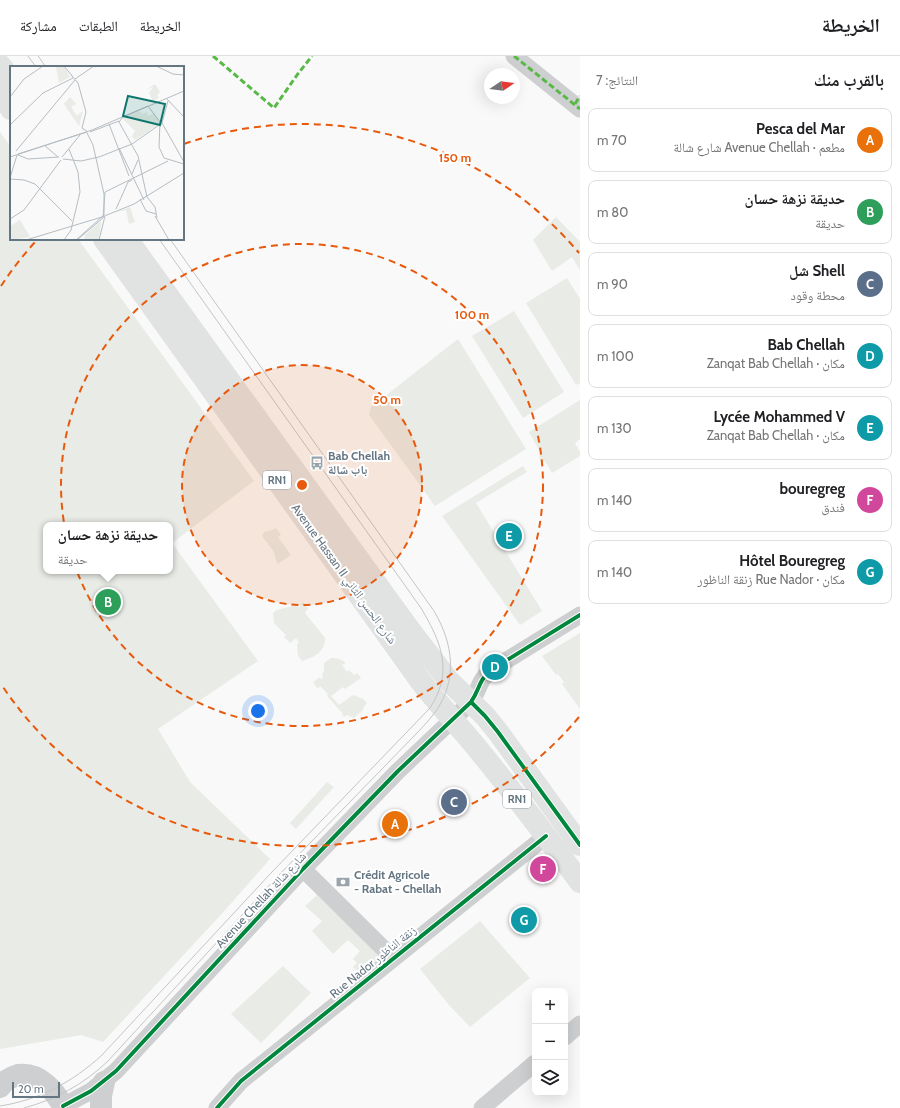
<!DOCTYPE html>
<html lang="ar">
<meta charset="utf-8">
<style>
body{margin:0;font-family:Cabin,"Noto Naskh Arabic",sans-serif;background:#f6f6f6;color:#202124;direction:rtl}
.controls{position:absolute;right:12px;bottom:12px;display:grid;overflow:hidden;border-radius:8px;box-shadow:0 4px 16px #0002}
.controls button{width:36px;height:36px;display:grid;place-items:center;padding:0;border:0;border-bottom:1px solid #e0e0e0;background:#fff;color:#202124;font:20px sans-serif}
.compass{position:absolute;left:484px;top:12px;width:36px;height:36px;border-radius:50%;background:#fff;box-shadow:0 4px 16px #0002;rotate:77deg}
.scale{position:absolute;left:12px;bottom:10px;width:48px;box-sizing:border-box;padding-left:4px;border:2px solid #657683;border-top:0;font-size:11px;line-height:14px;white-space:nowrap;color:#657683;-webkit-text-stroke:3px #fff;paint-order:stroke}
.you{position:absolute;left:258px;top:655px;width:14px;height:14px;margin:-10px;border:3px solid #fff;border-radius:50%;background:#1a73e8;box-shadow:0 0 0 6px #1a73e833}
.badge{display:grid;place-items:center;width:26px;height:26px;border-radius:50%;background:#565c61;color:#fff;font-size:13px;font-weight:700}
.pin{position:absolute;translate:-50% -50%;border:2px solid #fff;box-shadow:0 1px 4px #0006}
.popup{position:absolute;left:43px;top:466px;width:130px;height:52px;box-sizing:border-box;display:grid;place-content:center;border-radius:8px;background:#fff;filter:drop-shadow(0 1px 3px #0005);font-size:13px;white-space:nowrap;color:#757577}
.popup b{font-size:15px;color:#202124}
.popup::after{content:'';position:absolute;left:50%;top:100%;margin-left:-8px;border:8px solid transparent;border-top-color:#fff}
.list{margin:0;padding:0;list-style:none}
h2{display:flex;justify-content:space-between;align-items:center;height:52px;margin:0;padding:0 16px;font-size:17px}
h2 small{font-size:13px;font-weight:400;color:#757577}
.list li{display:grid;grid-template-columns:26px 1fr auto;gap:12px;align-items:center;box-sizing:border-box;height:64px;margin:0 8px 8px;padding:0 8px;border:1px solid #e0e0e0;border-radius:8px}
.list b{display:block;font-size:15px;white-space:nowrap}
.list p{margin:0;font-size:13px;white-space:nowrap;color:#757577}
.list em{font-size:13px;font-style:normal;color:#757577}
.icon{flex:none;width:22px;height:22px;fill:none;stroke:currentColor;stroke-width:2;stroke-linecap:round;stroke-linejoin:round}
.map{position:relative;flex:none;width:580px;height:1052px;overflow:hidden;direction:ltr}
header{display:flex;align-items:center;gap:24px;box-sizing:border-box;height:56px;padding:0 20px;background:#fff;border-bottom:1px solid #e0e0e0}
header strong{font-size:19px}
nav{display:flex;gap:22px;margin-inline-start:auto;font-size:14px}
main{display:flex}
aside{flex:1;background:#fff}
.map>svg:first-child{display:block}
</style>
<header>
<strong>الخريطة</strong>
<nav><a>الخريطة</a><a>الطبقات</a><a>مشاركة</a></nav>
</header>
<main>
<aside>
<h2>بالقرب منك<small>النتائج: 7</small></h2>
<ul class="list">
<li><span class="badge" style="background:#e8710a">A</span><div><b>Pesca del Mar</b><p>مطعم · Avenue Chellah شارع شالة</p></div><em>70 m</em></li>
<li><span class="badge" style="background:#2e9e5b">B</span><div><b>حديقة نزهة حسان</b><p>حديقة</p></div><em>80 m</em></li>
<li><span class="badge" style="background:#5c6f8a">C</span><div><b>Shell شل</b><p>محطة وقود</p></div><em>90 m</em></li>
<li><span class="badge" style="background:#0f9aa8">D</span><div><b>Bab Chellah</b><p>مكان · Zanqat Bab Chellah</p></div><em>100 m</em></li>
<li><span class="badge" style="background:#0f9aa8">E</span><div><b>Lycée Mohammed V</b><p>مكان · Zanqat Bab Chellah</p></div><em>130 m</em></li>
<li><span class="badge" style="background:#d1479c">F</span><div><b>bouregreg</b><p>فندق</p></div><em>140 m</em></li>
<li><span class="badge" style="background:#0f9aa8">G</span><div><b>Hôtel Bouregreg</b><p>مكان · Rue Nador زنقة الناظور</p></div><em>140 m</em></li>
</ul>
</aside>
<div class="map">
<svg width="580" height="1052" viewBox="0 0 580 1052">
<rect width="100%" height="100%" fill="#f9f9f9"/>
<path fill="#e8ebe6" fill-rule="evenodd" d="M 0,76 L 11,91 L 11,183 L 78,183 L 254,425 L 172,487 L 258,605 L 158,673 L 190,726 L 270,803 L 227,852 L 103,986 L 81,979 L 0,993 ZM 46,469 L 170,469 L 170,515 L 46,515 Z
M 556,161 L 580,186 L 580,214 L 572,201 L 552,215 L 533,184 Z
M 567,222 L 580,243 L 580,327 L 576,329 L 526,247 Z
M 514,255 L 564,336 L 523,362 L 472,280 Z
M 458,283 L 526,393 L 435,450 L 369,359 L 371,351 Z
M 580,344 L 580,383 L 575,387 L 580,396 L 580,400 L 552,417 L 545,405 L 541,407 L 539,399 L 541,398 L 529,376 Z
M 523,410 L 527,416 L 476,447 L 542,555 L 520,569 L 442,460 Z
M 276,472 L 281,479 L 278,481 L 291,499 L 278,508 L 276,504 L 274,496 L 262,480 L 264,476 L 272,474 Z
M 303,546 L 308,552 L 305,557 L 325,582 C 325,597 314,601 302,605 L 298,600 L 297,588 L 299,586 L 296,582 L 290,587 L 284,581 L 286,579 L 274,567 L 273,557 L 277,554 L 296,549 L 299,551 Z
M 580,577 L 580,653 L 562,628 L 564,626 L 558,618 L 556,619 L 542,600 Z
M 331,602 C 337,602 341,603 346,607 L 342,609 L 347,616 L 349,614 L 354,619 L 357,617 L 361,622 L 345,633 L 343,631 L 331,640 L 339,649 L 353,639 L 363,643 L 367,647 L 363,652 L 364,653 L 354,662 L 347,659 L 344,661 L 342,659 L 343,658 L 327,640 L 328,638 L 320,630 L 318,633 L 313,626 L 320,621 L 321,624 L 323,621 L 322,618 L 324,615 L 324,607 Z
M 327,726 L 334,731 L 296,773 L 290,767 Z
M 317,839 L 383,902 L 362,919 L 353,911 L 357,907 L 353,903 L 360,895 L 348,884 L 333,898 L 312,875 L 322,865 L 305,850 Z
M 480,865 L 530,922 L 470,971 L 449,949 L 420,913 Z
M 283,910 L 311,937 L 261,987 L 231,958 Z"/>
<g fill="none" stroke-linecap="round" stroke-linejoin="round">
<path stroke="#cecfd0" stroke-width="17" d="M 514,0 L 580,53
M 303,813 L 393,902
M 565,981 L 580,968
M 63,1050 L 91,1035 L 116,1015 L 303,813 L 398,715 L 471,646 C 480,633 478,625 491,614 L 580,559
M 217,1052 L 241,1025 L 546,780
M 482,1052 L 535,1007"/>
<path stroke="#cecfd0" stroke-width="22" d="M 0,1031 C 4,1025 11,1021 18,1019 C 40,1016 55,1035 64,1052
M 101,1052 L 101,1040 L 104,1026"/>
<path stroke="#e1e2e2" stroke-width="22" d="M 0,9 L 11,23
M 0,37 L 11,53
M 104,183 L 422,627 C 439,649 459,670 477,692 C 513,736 547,781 580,826
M 127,183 L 409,573 L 449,625 L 485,660 L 498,676 L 580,789"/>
<path stroke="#c3c5c6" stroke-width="1" d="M 28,0 L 36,11
M 38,0 L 46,11
M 0,1050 C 39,1044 73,1026 102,999 L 271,817 L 430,652 C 454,615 441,586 421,552 L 159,183
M 24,1052 C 57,1043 84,1028 108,1005 L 276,822 L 416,678 C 423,671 430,663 436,655 C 458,623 453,587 434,555 L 170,183"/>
<path stroke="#58b947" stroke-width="3" stroke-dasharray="6 3" stroke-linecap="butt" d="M 213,0 L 274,52 L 297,19 L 312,0
M 514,0 L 580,53
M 575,48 L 580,40"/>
<g stroke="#fff" stroke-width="6">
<path id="cycleway" d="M 471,646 L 485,660 L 498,676 L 580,789
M 63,1050 L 91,1035 L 116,1015 L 303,813 L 398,715 L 471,646 C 480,633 478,625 491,614 L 580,559
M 217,1052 L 241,1025 L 546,780"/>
</g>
<use href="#cycleway" stroke="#00873e" stroke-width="4"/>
</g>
<circle cx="302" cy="429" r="120" fill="#e8590c" fill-opacity=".12"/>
<g fill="none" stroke="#e8590c" stroke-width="2" stroke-dasharray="7 5">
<circle cx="302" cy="429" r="120"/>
<circle cx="302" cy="429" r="241"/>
<path d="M579 661A361 361 0 0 1 1 628M1 230A361 361 0 0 1 36 185M184 88A361 361 0 0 1 579 197"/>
</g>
<defs>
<g id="bus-bare" transform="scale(1.08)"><path d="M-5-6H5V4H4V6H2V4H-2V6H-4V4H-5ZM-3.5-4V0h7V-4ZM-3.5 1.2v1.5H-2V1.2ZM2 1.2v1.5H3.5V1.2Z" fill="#99a4ac" stroke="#fff" stroke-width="2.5" paint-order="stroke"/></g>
<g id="bank-bare" transform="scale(1.08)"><path d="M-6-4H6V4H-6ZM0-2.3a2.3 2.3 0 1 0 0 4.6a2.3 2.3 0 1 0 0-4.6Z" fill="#99a4ac" stroke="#fff" stroke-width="2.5" paint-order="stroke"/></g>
</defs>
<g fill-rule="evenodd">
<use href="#bus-bare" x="317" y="407"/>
<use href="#bank-bare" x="343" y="826"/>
</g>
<g text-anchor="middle" stroke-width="4" stroke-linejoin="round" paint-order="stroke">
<g fill="#fff" stroke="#939fa8" stroke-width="1">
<rect x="263" y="415" width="28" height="18" rx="3"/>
<rect x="503" y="734" width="28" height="18" rx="3"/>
</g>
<g font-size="11" font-weight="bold" fill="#657683">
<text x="277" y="428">RN1</text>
<text x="517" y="747">RN1</text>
</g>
<g font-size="12" font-weight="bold" fill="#657683" stroke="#fff" text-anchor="start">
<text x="328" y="404">Bab Chellah<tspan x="328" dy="14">باب شالة</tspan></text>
<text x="354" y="823">Crédit Agricole<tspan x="354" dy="14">- Rabat - Chellah</tspan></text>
</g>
<g font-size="12" fill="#657683" stroke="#fff">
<text transform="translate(344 518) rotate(54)" y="4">Avenue Hassan II شارع الحسن الثاني</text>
<text transform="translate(261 844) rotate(-47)" y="4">Avenue Chellah شارع شالة</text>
<text transform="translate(373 906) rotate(-39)" y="4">Rue Nador زنقة الناظور</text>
</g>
</g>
<g transform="translate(10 10)">
<rect width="174" height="174" fill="#f9f9f9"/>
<path d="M 54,0 L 60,11 L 49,17 L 46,1 ZM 145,18 L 150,26 L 147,29 L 149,32 L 139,36 L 142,33 L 139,27 L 143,21 L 136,24 ZM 60,31 L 66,38 L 61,41 L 67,50 L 70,47 L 73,45 L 69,60 L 54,38 ZM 130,45 L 132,48 L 137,46 L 138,50 L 144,47 L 149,55 L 148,59 L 125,74 L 122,70 L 125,65 L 112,52 ZM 120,141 L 125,156 L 119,158 L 116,144 L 104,147 ZM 10,154 L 20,171 L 0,174 L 0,160 ZM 91,155 L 89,174 L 74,174 L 75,169 Z" fill="#e8ebe6"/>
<path fill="none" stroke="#b5bdc3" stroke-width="1" d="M 54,0 L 63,11M 146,0 L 163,8 L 174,9M 61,9 L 68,17 L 76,46 L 72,62 L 78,66M 65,13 L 84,0M 0,31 L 14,13 L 33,0M 156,32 L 174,51M 152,57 L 174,96M 152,57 L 158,35M 99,58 L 119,110M 0,59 L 33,27 L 63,12M 80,66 L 109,55M 34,79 L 48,91M 109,82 L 134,134M 6,85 L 65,14M 8,88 L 77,66M 8,89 L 18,93 L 49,91M 0,91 L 82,64 L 138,40 L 150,56 L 149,81 L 154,92 L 174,98M 52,91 L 70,69M 53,93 L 71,95 L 89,91 L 122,78 L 152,57M 122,108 L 128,94M 0,112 L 7,89M 0,113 L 14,114 L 25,118 L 62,155M 130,133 L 136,145 L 146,148M 106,143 L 118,116 L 122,114M 145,150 L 159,174M 147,152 L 145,141 L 137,131 L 128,90 L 109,56 L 113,51 L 174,25M 0,153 L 14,144 L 51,94M 16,174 L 92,151 L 124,138 L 174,107M 54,174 L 61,164 L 70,126 L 68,106 L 59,83M 66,174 L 94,149 L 94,128 L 83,79 L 77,67M 67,174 L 93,152 L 95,126 L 158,95M 89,174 L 95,150"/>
<path fill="#0f766e" fill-opacity="0.15" stroke="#0f766e" stroke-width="2" d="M 118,30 L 155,38 L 150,59 L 113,50 Z"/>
<rect width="174" height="174" fill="none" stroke="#657683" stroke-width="2"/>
</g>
<circle cx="302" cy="429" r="6" fill="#e8590c" stroke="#fff" stroke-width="2"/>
<g font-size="12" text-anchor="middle" font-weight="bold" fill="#e8590c" stroke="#fff" stroke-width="4" stroke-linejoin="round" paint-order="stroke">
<text x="455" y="106">150 m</text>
<text x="472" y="263">100 m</text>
<text x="387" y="348">50 m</text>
</g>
</svg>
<div class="controls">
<button>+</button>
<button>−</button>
<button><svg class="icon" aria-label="layers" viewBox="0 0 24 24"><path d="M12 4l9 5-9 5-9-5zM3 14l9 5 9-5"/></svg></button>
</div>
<svg class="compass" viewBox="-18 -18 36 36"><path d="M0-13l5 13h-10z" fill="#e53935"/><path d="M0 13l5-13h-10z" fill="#757577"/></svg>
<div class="scale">20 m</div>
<div class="you"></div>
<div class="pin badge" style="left:395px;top:768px;background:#e8710a">A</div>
<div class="pin badge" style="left:108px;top:546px;background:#2e9e5b">B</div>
<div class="popup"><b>حديقة نزهة حسان</b>حديقة</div>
<div class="pin badge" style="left:454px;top:746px;background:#5c6f8a">C</div>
<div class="pin badge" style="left:495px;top:611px;background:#0f9aa8">D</div>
<div class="pin badge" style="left:509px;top:480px;background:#0f9aa8">E</div>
<div class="pin badge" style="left:543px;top:813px;background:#d1479c">F</div>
<div class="pin badge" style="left:524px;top:864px;background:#0f9aa8">G</div>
</div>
</main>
